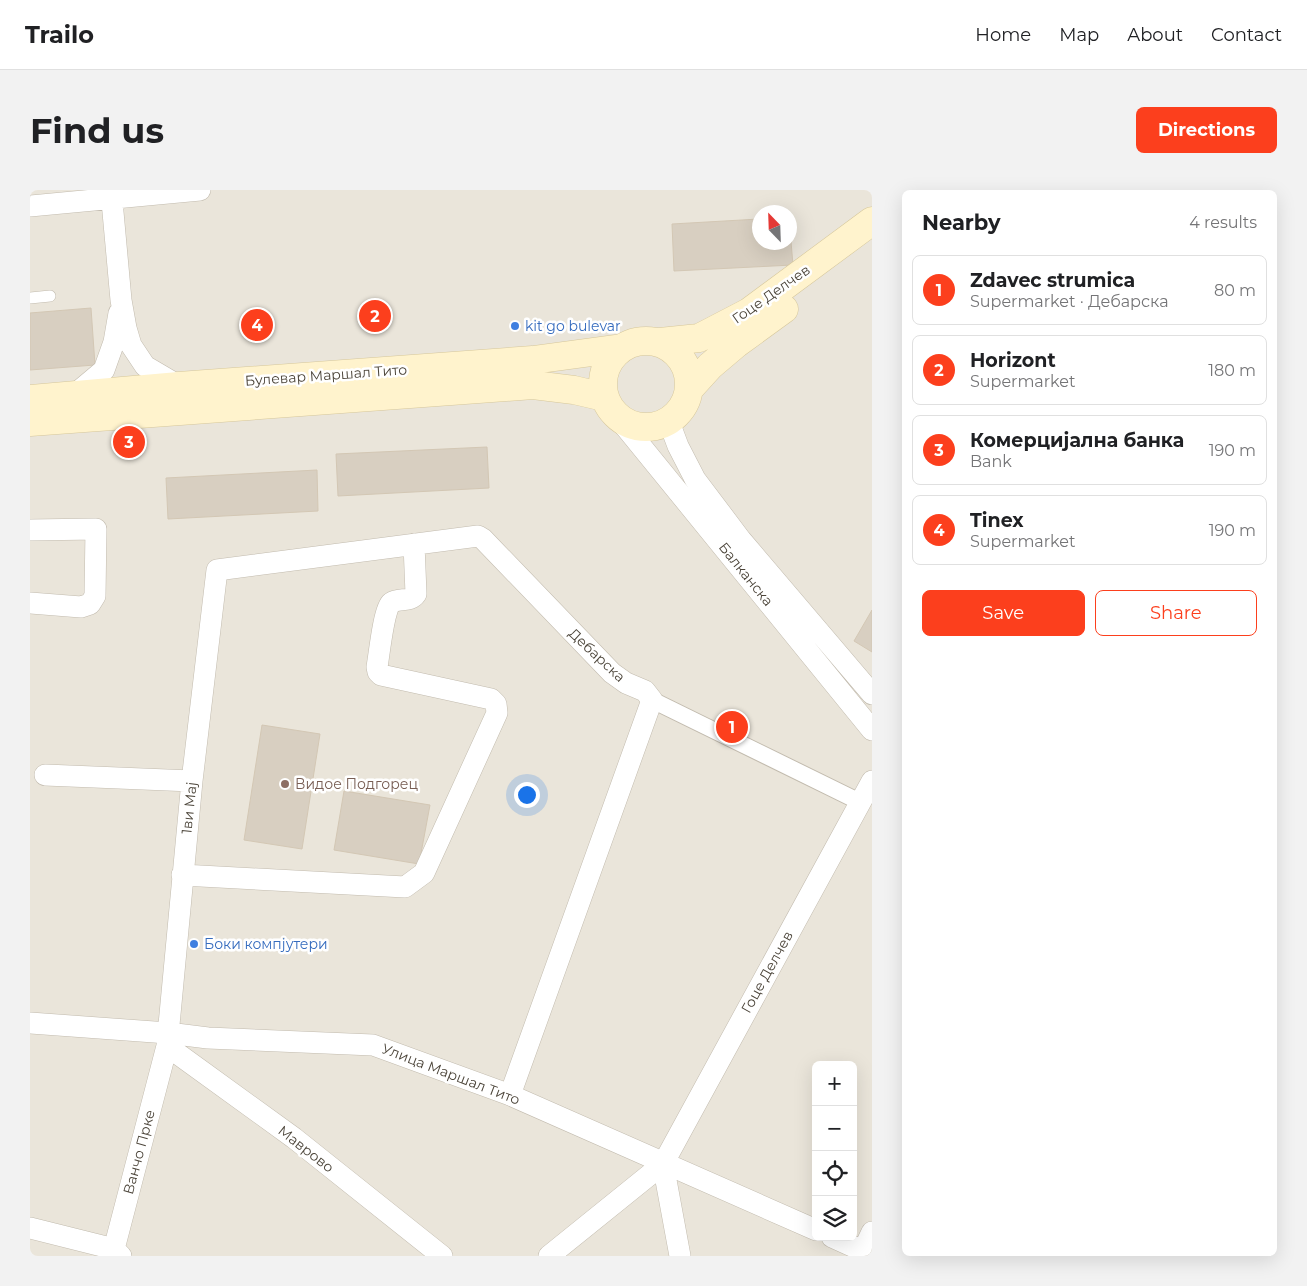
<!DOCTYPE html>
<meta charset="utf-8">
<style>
body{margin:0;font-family:Montserrat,sans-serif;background:#f2f2f2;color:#202124}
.controls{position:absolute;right:15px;bottom:15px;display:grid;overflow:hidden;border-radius:8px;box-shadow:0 5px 20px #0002}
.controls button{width:45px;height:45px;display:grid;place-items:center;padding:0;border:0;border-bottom:1px solid #e0e0e0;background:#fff;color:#202124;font:25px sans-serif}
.compass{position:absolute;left:722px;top:15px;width:45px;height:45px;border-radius:50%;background:#fff;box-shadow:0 5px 20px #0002;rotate:337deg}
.you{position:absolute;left:496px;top:604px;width:18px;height:18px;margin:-12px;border:4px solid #fff;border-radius:50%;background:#1a73e8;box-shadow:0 0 0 8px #1a73e833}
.badge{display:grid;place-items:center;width:32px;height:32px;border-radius:50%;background:#fc3f1d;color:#fff;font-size:16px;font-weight:700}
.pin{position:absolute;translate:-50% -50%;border:2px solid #fff;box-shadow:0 1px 5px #0006}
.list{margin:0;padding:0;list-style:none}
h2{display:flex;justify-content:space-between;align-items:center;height:65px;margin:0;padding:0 20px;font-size:21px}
h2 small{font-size:16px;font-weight:400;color:#757577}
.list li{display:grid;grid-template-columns:32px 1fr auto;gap:15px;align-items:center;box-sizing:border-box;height:70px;margin:0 10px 10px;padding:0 10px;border:1px solid #e0e0e0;border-radius:8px}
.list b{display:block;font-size:19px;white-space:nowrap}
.list p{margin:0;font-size:16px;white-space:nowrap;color:#757577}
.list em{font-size:16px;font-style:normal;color:#757577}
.actions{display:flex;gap:10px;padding:15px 20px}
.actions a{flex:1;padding:11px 0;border:1px solid #fc3f1d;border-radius:8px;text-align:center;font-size:18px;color:#fc3f1d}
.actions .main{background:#fc3f1d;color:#fff}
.icon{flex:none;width:28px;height:28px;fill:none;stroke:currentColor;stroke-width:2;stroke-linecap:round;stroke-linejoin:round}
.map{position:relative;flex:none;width:842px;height:1066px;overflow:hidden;border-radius:8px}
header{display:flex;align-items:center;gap:30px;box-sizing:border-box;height:70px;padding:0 25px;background:#fff;border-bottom:1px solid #e0e0e0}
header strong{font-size:24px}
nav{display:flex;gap:28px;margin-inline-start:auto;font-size:18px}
.intro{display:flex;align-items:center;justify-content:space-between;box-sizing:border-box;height:120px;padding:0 30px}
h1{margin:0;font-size:35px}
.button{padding:12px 22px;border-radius:8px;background:#fc3f1d;color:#fff;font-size:18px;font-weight:700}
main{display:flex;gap:30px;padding:0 30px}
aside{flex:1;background:#fff;border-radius:8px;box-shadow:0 5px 20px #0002}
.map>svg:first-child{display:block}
</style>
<header>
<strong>Trailo</strong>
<nav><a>Home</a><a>Map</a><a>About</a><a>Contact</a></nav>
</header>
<div class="intro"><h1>Find us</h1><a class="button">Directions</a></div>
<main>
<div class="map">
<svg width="842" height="1066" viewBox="0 0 842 1066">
<rect width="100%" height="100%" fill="#f6f3ec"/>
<path fill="#eae5da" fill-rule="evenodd" d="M 0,0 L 842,0 L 842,1066 L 0,1066 ZM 729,22 L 759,22 L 759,52 L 729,52 ZM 786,875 L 823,875 L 823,1047 L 786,1047 Z"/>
<path fill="#d8cfc1" stroke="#d3c7b4" d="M 759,28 L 763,75 L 644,81 L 642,34 L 729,29 L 729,52 L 759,52 Z
M 61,118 L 65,175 L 0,180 L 0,123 Z
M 457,257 L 459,298 L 308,306 L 306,264 Z
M 287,280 L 288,321 L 138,329 L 136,288 Z
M 842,420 L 842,462 L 824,451 Z
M 232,535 L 290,544 L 272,659 L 214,650 Z
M 314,601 L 400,615 L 389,674 L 304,660 Z"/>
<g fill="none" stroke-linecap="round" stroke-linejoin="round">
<g stroke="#c2bbae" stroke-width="12">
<path id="service" d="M 0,108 L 20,106"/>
</g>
<g stroke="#c2bbae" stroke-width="18">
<path id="pedestrian" d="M 622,510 L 830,612"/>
</g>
<g stroke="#c2bbae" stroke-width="22">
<path id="minor" d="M 81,0 L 91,110 L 96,138 L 101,155 L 115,176 L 149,196
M 0,16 L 170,0
M 43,206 L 74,180 L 84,152 L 89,123
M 589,229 L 842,540
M 639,232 L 648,256 L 665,289 L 711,350 L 842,504
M 0,340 L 66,339 L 65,406 L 60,414 L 51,417 L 0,413
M 15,585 L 162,591
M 152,685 L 375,697 L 394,683 L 467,523 L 466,514 L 461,509 L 351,485 L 348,482 L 347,477 C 349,466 354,418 361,413 C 369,407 380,413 386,404 L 384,354
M 0,833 L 138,843 L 178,848 L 343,855 L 480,905 L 786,1040
M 137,856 L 264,948 L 412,1066
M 633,974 L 650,1066
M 0,1038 L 84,1059 L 91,1066
M 802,1047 L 842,1065
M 79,1066 L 84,1059 L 137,856 L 162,591 L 187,380 L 448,346 L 453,349 L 582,483 L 596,493 L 615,501 L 622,510 L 480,905
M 519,1066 L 633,974 L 842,591
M 834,1066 L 833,1061 L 842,1042"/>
</g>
<g stroke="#d6c79b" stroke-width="29">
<path id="secondary" d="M573 194a43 43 0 1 1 86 0a43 43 0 1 1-86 0Z
M 630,152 L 669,148 L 719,122 L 842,31
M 660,198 L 680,176 L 706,154 L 754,119
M 0,209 L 149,196 L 503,170 L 592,158
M 0,232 L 503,195 L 544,200 L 574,207"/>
</g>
<use href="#service" stroke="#fff" stroke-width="11"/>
<use href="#pedestrian" stroke="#fff" stroke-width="16"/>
<use href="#minor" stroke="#fff" stroke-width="21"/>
<use href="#secondary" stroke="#fff3cd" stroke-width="28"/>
</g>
<g fill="#3f7fe0" stroke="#fff" stroke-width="2">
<circle cx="485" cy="136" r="5"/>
<circle cx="164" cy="754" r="5"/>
</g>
<circle fill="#8d6e63" stroke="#fff" stroke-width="2" cx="255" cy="594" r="5"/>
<g text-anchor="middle" stroke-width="5" stroke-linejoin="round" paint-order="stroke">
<g font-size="14" fill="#4b4439" stroke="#fff">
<text transform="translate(741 104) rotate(-35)" y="5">Гоце Делчев</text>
<text transform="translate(296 185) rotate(-4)" y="5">Булевар Маршал Тито</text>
<text transform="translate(716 384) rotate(51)" y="5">Балканска</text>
<text transform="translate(567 465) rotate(43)" y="5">Дебарска</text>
<text transform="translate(159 618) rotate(-84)" y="5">1ви Мај</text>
<text transform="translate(737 782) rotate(-61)" y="5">Гоце Делчев</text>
<text transform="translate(421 884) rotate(21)" y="5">Улица Маршал Тито</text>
<text transform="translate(276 959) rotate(38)" y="5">Маврово</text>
<text transform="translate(109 962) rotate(-75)" y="5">Ванчо Прке</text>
</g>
<g font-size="14" fill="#366cbe" stroke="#fff" text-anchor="start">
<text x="495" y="141">kit go bulevar</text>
<text x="174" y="759">Боки компјутери</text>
</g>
<g font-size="14" fill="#785e54" stroke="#fff" text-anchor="start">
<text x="265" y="599">Видое Подгорец</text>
</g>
</g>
</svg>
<div class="controls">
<button>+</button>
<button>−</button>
<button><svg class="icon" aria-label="locate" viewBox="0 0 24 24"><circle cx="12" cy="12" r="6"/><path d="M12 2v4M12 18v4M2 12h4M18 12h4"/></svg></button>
<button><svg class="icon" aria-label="layers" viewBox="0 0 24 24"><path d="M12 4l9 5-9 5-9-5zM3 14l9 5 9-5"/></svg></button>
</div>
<svg class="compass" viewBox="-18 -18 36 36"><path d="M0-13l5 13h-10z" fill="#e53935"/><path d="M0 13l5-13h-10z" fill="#757577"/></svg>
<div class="you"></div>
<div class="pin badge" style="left:702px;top:537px">1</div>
<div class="pin badge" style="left:345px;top:126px">2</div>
<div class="pin badge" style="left:99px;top:252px">3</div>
<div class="pin badge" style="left:227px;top:135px">4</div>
</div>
<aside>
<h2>Nearby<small>4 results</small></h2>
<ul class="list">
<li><span class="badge">1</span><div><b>Zdavec strumica</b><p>Supermarket · Дебарска</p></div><em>80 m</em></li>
<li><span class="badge">2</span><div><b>Horizont</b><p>Supermarket</p></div><em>180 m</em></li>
<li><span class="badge">3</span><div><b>Комерцијална банка</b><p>Bank</p></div><em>190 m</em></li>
<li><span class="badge">4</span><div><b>Tinex</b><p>Supermarket</p></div><em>190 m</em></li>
</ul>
<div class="actions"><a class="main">Save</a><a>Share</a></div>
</aside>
</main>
